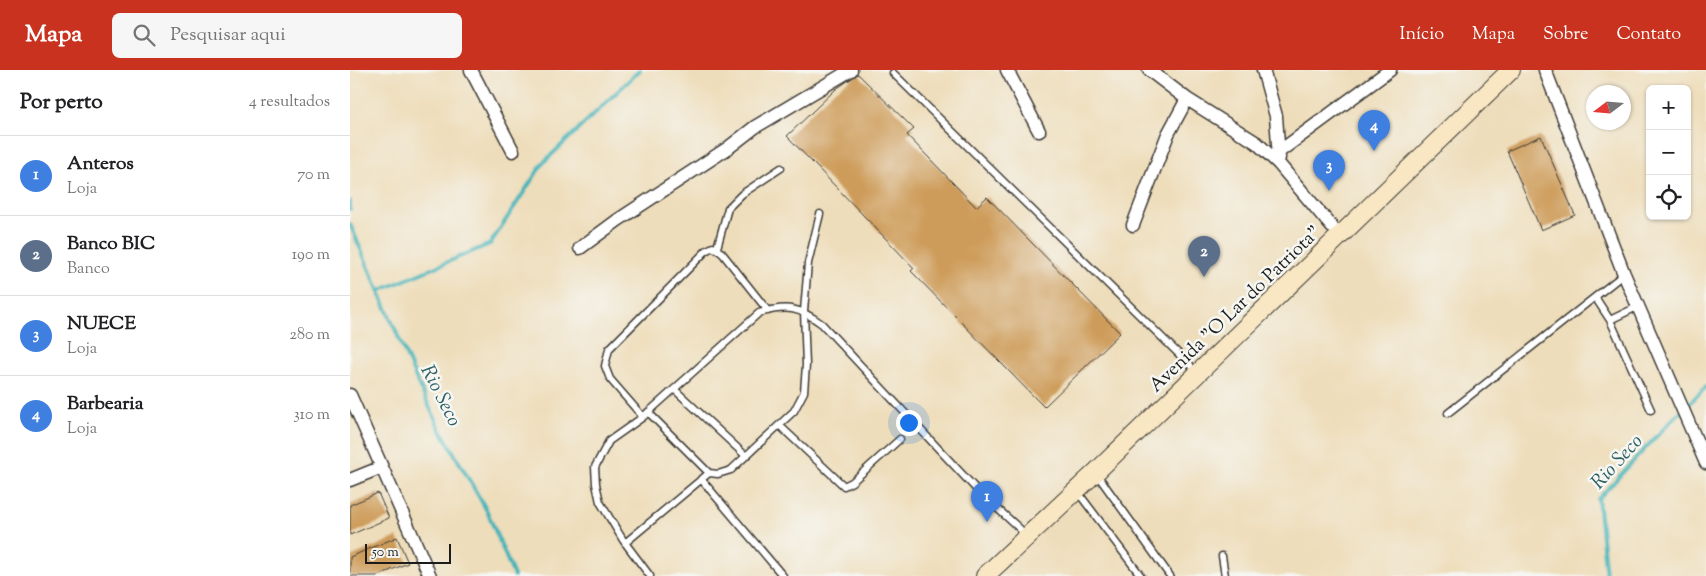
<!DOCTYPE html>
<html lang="pt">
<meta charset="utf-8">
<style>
body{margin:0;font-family:"Sorts Mill Goudy",serif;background:#f6f6f6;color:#202124}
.controls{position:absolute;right:15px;top:15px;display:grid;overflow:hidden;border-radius:8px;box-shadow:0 1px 4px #0004}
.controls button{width:45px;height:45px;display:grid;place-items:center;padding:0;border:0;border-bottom:1px solid #e0e0e0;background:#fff;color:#202124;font:25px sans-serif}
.compass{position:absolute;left:1236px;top:15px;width:45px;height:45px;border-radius:50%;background:#fff;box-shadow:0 1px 4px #0004;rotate:254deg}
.scale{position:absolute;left:15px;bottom:12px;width:86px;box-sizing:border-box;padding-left:5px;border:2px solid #1c1c1c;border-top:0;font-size:14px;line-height:18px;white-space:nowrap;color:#1c1c1c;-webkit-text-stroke:4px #f6f6f2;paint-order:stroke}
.you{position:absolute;left:558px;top:352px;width:18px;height:18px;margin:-12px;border:4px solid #fff;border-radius:50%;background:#1a73e8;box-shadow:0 0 0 8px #1a73e833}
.badge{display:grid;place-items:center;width:32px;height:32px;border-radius:50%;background:#c8321e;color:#fff;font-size:16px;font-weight:700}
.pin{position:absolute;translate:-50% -41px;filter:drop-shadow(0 1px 2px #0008)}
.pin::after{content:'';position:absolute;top:26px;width:18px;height:15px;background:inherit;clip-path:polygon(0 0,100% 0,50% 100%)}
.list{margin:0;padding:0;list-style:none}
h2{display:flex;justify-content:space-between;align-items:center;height:65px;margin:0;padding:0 20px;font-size:21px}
h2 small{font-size:16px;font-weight:400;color:#757577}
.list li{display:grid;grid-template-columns:32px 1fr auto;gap:15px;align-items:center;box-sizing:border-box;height:80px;padding:0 20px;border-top:1px solid #e0e0e0}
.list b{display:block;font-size:19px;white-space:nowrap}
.list p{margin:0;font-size:16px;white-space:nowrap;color:#757577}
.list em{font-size:16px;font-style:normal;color:#757577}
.icon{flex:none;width:28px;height:28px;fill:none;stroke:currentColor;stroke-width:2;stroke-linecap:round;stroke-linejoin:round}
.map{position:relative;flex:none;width:1356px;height:506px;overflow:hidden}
header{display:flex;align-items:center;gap:30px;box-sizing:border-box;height:70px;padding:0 25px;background:#c8321e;color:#fff}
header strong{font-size:24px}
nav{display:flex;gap:28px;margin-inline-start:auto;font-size:18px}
.search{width:350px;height:45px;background:#f6f6f6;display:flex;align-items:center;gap:12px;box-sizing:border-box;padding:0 18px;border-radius:8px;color:#757577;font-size:19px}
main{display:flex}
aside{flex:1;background:#fff}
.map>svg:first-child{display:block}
</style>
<header>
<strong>Mapa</strong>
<div class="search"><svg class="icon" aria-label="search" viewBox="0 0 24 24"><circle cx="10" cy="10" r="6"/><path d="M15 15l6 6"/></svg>Pesquisar aqui</div>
<nav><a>Início</a><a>Mapa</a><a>Sobre</a><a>Contato</a></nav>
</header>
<main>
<aside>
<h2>Por perto<small>4 resultados</small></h2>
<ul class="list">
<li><span class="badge" style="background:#3f7fe0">1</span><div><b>Anteros</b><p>Loja</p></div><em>70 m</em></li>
<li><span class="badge" style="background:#5c6f8a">2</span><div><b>Banco BIC</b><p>Banco</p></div><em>190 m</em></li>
<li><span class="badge" style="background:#3f7fe0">3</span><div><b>NUECE</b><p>Loja</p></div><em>280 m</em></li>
<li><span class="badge" style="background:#3f7fe0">4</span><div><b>Barbearia</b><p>Loja</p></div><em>310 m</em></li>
</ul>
</aside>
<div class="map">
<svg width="1356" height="506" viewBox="0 0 1356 506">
<rect width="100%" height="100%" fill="#f6f6f2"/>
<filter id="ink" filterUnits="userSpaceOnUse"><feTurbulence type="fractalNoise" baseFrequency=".02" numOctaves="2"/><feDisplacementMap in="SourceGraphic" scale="10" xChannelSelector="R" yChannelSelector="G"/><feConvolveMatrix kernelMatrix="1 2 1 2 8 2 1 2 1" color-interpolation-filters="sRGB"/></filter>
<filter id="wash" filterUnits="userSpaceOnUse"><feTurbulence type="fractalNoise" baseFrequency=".0096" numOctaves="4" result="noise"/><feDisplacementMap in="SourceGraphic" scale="20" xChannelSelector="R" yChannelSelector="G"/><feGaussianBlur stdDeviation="1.12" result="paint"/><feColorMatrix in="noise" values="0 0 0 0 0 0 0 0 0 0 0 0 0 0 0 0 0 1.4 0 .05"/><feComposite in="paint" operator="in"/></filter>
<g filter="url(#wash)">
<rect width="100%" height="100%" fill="#eeddba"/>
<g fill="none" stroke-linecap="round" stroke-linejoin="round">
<path stroke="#43b4b9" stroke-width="4" d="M 0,131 L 0,139
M 0,154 L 68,313 L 89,357 L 137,441 L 164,506
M 29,221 L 140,174 L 193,93 L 290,0
M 1256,506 L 1248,429 L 1320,352 L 1356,317"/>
</g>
<g id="blocks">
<path fill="#ce9c5a" d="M 508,4 L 564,59 L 557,65 L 626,137 L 637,127 L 770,263 L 694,337 L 561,201 L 564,198 L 437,66 L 486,19 Z
M 1191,66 L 1225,145 L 1191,160 L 1157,81 Z
M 28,423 L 39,448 L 0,465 L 0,435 Z
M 47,467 L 58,493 L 27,506 L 0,506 L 0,487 Z"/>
</g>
</g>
<g filter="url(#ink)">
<use href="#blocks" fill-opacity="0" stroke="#3c3934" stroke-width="1"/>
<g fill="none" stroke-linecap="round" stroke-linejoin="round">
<g stroke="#3c3934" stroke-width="9">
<path id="service" d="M 543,3 L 840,295
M 367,178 L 378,138 L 392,124 L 431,98
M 1245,227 L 1260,250 L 1301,340
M 1260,250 L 1289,236
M 324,319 L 396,386
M 298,342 L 359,403 L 368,404 L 381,400 L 444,341 L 454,322 L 456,295 L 454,241 L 458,193 L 470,144
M 1098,343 L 1274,204
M 293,347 L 260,309 L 255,296 L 259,279 L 357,180 L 363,177 L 372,183 L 418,241
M 429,355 L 494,416 L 502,412 L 550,369
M 746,403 L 820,506
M 351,409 L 433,506
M 727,421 L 791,506
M 275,473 L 359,403
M 872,486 L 875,506
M 300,506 L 273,470 L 250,432 L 246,414 L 245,397 L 259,371 L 293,347 L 409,243 C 437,235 449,237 472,254 L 626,419 L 670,459"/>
</g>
<g stroke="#3c3934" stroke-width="15">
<path id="minor" d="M 121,0 L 163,81
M 657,0 L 689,61
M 799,0 L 837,29 L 907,73 L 928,93 L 982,157
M 913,0 L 926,46 L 929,88
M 1195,0 L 1274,204 L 1356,393
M 930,81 L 1040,0
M 783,155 L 818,64 L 837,29
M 230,178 L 268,150 L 378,78 L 405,57 L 501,0
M 0,325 L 80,506
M 0,410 L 32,397"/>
</g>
<g stroke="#3c3934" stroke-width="20">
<path id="secondary" d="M 635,506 L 746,402 L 1161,0"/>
</g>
<use href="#service" stroke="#fff" stroke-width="6"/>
<use href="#minor" stroke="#fff" stroke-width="12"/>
<use href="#secondary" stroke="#f9e7c3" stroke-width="18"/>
</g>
</g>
<g text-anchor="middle" stroke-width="5" stroke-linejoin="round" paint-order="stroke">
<g font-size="19" fill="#1c1c1c" stroke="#f6f6f2">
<text transform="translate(884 238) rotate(-44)" y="7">Avenida "O Lar do Patriota"</text>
</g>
<g font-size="20" font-style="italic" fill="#2e6063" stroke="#f6f6f2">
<text transform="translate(92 325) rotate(63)" y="7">Rio Seco</text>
<text transform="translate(1266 391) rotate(-48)" y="7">Rio Seco</text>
</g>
</g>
</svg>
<div class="controls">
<button>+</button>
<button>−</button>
<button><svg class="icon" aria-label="locate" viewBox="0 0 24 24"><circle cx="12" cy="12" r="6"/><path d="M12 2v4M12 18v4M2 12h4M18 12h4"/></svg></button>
</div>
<svg class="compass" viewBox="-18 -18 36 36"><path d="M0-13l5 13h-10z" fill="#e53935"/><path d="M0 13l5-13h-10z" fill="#757577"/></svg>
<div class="scale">50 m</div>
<div class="you"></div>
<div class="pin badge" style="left:637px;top:452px;background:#3f7fe0">1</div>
<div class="pin badge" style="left:854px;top:207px;background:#5c6f8a">2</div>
<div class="pin badge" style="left:979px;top:121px;background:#3f7fe0">3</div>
<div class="pin badge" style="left:1024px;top:81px;background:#3f7fe0">4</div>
</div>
</main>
